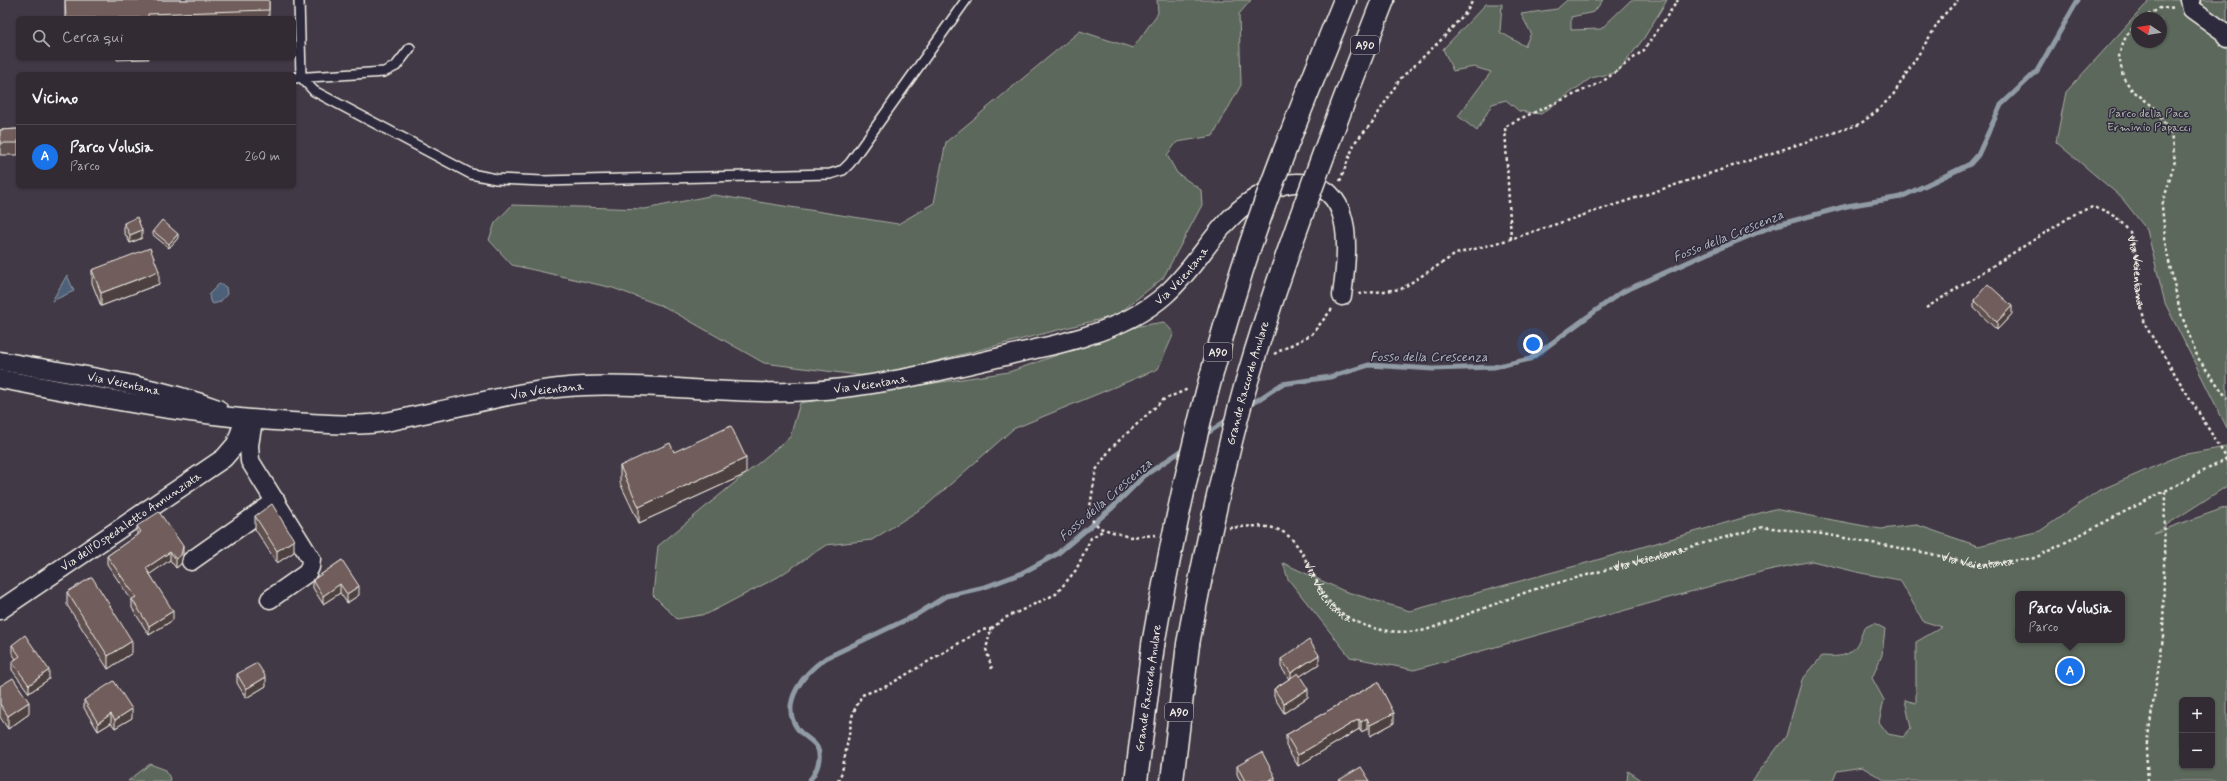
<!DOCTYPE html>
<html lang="it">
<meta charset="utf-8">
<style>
body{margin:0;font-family:Mynerve,sans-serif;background:#3a333c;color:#f1f3f6}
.controls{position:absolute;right:12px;bottom:12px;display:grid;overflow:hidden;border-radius:6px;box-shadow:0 1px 3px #0004}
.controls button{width:36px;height:36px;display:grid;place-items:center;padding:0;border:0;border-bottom:1px solid #4d474f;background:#322b34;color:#f1f3f6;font:20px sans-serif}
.compass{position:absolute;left:2131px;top:12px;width:36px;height:36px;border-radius:50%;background:#322b34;box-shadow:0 1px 3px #0004;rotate:282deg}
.you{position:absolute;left:1533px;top:344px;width:14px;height:14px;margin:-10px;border:3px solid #fff;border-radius:50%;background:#1a73e8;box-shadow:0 0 0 6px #1a73e833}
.badge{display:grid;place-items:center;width:26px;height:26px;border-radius:50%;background:#1a73e8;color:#fff;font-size:13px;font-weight:700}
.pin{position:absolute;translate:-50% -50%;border:2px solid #fff;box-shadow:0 1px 4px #0006}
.popup{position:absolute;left:2015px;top:591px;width:110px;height:52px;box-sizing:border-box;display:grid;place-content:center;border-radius:6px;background:#322b34;filter:drop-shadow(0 1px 3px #0005);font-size:13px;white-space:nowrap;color:#a8a7ac}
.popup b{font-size:15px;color:#f1f3f6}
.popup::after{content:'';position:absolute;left:50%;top:100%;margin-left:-8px;border:8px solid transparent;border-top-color:#322b34}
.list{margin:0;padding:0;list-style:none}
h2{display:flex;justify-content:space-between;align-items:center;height:52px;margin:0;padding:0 16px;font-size:17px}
h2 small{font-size:13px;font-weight:400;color:#a8a7ac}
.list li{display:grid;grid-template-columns:26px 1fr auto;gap:12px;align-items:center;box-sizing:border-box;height:64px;padding:0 16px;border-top:1px solid #4d474f}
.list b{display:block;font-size:15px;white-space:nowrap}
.list p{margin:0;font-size:13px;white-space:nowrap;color:#a8a7ac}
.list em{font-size:13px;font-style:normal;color:#a8a7ac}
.icon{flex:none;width:22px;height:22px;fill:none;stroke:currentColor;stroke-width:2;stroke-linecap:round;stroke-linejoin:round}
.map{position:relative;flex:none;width:2227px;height:781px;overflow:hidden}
.search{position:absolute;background:#322b34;box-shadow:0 1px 3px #0004;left:16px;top:16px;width:280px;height:44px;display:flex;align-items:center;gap:10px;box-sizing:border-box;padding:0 14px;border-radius:6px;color:#a8a7ac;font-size:15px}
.panel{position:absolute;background:#322b34;box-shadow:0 1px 3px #0004;left:16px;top:72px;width:280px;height:116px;border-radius:6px}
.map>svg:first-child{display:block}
</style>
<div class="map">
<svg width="2227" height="781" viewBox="0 0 2227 781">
<rect width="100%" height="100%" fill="#423946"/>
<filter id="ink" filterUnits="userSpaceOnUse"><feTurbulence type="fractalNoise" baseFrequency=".025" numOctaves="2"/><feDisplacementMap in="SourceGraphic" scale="8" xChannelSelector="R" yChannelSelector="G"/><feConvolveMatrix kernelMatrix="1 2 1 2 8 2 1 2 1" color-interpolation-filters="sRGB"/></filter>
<g filter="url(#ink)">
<path fill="#5b675c" stroke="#a8aca2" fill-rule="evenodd" d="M 1157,0 L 1251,0 L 1239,14 L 1241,85 L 1213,136 L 1177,142 L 1167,155 L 1177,173 L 1201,190 L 1202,205 L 1163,278 L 1117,315 L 873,377 L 764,363 L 665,307 L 613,288 L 512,265 L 489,240 L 495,223 L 512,205 L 645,209 L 714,195 L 898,224 L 934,203 L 946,142 L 1080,31 L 1133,48 L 1158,13 Z
M 1567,0 L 1603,0 L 1594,12 L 1571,17 L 1571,30 L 1601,29 L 1631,0 L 1667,0 L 1644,38 L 1618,72 L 1591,78 L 1541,114 L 1519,111 L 1506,100 L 1492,104 L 1477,131 L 1458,116 L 1491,72 L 1474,67 L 1453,71 L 1443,49 L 1486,4 L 1502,4 L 1500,32 L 1525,46 L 1531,33 L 1521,14 L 1557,9 Z
M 2150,0 L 2227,0 L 2227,428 L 2165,303 L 2147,230 L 2121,197 L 2056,142 L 2066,92 ZM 2137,18 L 2161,18 L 2161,42 L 2137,42 Z
M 1164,322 L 1174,333 L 1158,369 L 1013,429 L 927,505 L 872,540 L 826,545 L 778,577 L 707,614 L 677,619 L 653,595 L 658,546 L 790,437 L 800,403 L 1009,372 L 1139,326 Z
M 2226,447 L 2227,486 L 2154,533 L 2227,507 L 2227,781 L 1886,781 L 1862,767 L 1837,771 L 1833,781 L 1752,781 L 1786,736 L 1802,680 L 1822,656 C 1850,658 1855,653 1864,628 L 1874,623 L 1885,629 L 1882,655 L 1872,678 L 1884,700 L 1879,722 L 1888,734 L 1903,737 L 1911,728 L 1905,700 L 1916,703 L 1916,642 L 1942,627 L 1923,621 L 1900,580 L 1861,573 L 1812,561 L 1764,571 L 1414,670 L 1350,657 L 1288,579 L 1283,563 L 1344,591 L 1410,611 L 1590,562 L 1774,509 L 1881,529 L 1917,525 L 1978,546 L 2040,531 L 2098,491 L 2181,455 ZM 2018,594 L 2122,594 L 2122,640 L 2018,640 ZM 2182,700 L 2212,700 L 2212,766 L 2182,766 Z
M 150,764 L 166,770 L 171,781 L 128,781 Z
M 1628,771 L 1643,781 L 1627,781 Z"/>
<path fill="#4e6179" stroke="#909ba5" d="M 67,275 L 74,291 L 52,301 Z
M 219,284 L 226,287 L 227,294 L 220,302 L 213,304 L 210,301 L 209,294 Z"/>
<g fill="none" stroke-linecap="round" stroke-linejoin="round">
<path stroke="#909ba5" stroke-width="5" d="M 1247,407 L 1282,384 L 1330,377 L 1369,365 L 1433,369 L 1494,367 L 1530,359 L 1620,293 L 1706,254 L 1773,226 L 1847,206 L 1901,197 L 1970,164 L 1978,155 L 2001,105 L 2037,71 L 2078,0
M 1203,436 L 1230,418
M 809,781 C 816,773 823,758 817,747 C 812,739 802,736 797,728 C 779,702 805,672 826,658 L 916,615 L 946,596 L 985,587 L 1020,574 L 1057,554 L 1112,508 L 1144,476 L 1187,447"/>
<g stroke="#f4f1e8" stroke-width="12">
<path id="lane" d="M 299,0 L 301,77 L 314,91 L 471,174 L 496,179 L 543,181 L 830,174 L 843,170 L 850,163 L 966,0
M 294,78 L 384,72 L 396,66 L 410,48"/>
</g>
<g stroke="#f4f1e8" stroke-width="21">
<g id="street">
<path d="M 2190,0 L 2192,9 L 2224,32 L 2227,38"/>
<path id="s3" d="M 0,361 C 71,374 151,384 218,409"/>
<path id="s4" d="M 0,379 C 97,397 193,417 292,422 C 317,423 343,426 368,424 C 388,423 408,417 428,413 C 479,403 532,388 584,386 C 653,383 721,394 789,392 C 862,390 934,373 1005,356 C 1032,349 1060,345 1086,336 C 1115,327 1144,314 1166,294 C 1203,261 1220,214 1266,192 C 1275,188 1284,183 1295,183 C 1358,181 1347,255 1342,296"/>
<path d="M 253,421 L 249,445 L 250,461 L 311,559 L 310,567 L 307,573 L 270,599"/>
<path d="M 191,561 L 276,501"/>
<path id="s5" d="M 0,610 L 224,458 L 236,444 L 245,419"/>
</g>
</g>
<g stroke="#f4f1e8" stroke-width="25">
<path id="highway" d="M 1317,69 L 1345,0
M 1348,90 L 1383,0
M 1136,781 L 1153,645
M 1172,781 L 1188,644"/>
</g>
<g stroke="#f4f1e8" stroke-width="2.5" stroke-dasharray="3 3" stroke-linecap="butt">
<path d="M 2143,18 L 2162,7 L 2176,8"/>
<path d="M 2137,24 L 2126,36 L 2119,55 L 2123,77 L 2132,90 L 2155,108 L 2171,134 L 2175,161 L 2162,206 L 2166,248 L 2180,311 L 2198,358 L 2227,398"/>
<path d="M 1340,181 L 1355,142 L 1372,123 L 1400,79 L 1443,38 L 1467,11 L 1473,0"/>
<path d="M 1511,239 L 1505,127 L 1515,121 L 1602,82 L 1644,50 L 1678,0"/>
<path d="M 1359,294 L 1401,289 L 1456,254 L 1511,239 L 1860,124 L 1877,111 L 1893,95 L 1942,17 L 1958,0"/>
<path id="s1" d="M 1926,308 L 2078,212 L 2093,207 L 2106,211 L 2118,219 L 2130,232 L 2137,258 L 2139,294 L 2145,325 L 2227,459"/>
<path d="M 1274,354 L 1312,334 L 1332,309"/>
<path id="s2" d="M 1229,528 C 1246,527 1267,523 1283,532 C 1298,541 1305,559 1313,574 C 1317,581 1320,589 1324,595 C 1347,628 1390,636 1426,630 L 1532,590 L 1763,527 L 1823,534 L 1927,553 L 1978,565 L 2035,558 L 2227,459"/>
<path d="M 1156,535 L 1129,537 L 1100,528 L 1093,521 L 1089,513 L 1096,470 L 1111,448 L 1163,400 L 1188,389"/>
<path d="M 992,669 L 986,649 L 991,629 L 1005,618 L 1056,594 L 1076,570 L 1091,538 L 1104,530"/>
<path d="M 838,781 L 842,772 L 853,713 L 862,695 L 887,686 L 981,630 L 991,629"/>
<path d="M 2148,781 L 2146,750 L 2163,638 L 2165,491"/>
</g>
<use href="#lane" stroke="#2f2a3d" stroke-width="9"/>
<use href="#street" stroke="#2f2a3d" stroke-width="18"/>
<use href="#highway" stroke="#2f2a3d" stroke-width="22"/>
<g stroke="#f4f1e8" stroke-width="25" stroke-linecap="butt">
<g id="highway-bridge">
<path id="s6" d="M 1188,644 C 1204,557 1222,470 1246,384 C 1275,284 1311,187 1348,90"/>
<path d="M 1153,645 C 1175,518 1203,393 1242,270 C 1264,202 1290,135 1317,69"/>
</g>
</g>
<use href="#highway-bridge" stroke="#2f2a3d" stroke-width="22"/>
</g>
<path fill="#5f504f" stroke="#f4f1e8" d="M 65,0 L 269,0 L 269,18 L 65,18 Z
M 117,58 L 149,58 L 149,59 L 117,60 Z
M 18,129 L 18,155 L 0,155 L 0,130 Z
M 124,223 L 142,238 L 130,243 L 124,232 Z
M 153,231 L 178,238 L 169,248 L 153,235 Z
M 92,270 L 159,284 L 101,306 L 92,283 Z
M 1974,300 L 2012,314 L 1997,330 L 1974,308 Z
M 674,452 L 746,474 L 639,523 L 620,483 L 620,466 Z
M 255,516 L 294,552 L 277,563 L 255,529 Z
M 137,526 L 183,555 L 181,564 L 176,568 L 170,560 L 150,574 L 173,620 L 149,635 L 132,608 L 132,601 L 107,564 L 107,556 L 137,535 Z
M 342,560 L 359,595 L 347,603 L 340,593 L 323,604 L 313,588 L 313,580 Z
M 67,592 L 132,653 L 108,669 L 67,605 Z
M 12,645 L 49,679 L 29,693 L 12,670 L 12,662 L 16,659 L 12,653 Z
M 1281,659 L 1319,664 L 1300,676 L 1308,697 L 1284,713 L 1274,697 L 1274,689 L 1289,679 L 1281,667 Z
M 237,674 L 266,686 L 246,698 L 237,683 Z
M 1378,682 L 1394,723 L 1370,736 L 1367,729 L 1361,732 L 1359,729 L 1298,766 L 1286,746 L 1286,735 Z
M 0,686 L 29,714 L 8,729 L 0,717 Z
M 84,700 L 132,718 L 115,728 L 111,723 L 98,731 L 84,708 Z
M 1237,766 L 1275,781 L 1240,781 L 1237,774 Z"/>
<path fill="#4e4140" stroke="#f4f1e8" d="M 142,230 L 142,238 L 130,243 L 130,235 Z
M 178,234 L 178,238 L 169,248 L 169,244 Z
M 159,271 L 159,284 L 101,306 L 101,293 Z
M 2012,306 L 2012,314 L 1997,330 L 1997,322 Z
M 746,458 L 746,474 L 639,523 L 639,507 Z
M 294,540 L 294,552 L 277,563 L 277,551 Z
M 183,546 L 183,555 L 181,564 L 176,568 L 176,559 Z
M 170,552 L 170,560 L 146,577 L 146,568 Z
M 340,584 L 340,593 L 323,604 L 323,596 Z
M 359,586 L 359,595 L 347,603 L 347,594 Z
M 173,611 L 173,620 L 149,635 L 149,626 Z
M 132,641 L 132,653 L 108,669 L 108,656 Z
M 1319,655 L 1319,664 L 1291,682 L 1291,673 Z
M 49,670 L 49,679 L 29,693 L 29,685 Z
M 266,677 L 266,686 L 246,698 L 246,689 Z
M 1308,689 L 1308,697 L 1284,713 L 1284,704 Z
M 29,702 L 29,714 L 8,729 L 8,716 Z
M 132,709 L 132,718 L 115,728 L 115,720 Z
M 1394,713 L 1394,723 L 1370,736 L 1370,725 Z
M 111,714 L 111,723 L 98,731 L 98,723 Z
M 1367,718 L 1367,729 L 1361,732 L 1361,722 Z
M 1359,719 L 1359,729 L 1298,766 L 1298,755 Z
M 1275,777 L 1275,781 L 1268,781 Z"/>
<path fill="#6f5d5c" stroke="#f4f1e8" d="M 65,0 L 269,0 L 269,10 L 148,14 L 148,18 L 66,18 Z
M 18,129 L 18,143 L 0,143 L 0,130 Z
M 137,217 L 142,230 L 130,235 L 124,223 Z
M 162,220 L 178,234 L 169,244 L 153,231 Z
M 150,248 L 159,271 L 101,293 L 92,270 Z
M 1988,284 L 2012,306 L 1997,322 L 1974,300 Z
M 731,426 L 746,458 L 639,507 L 620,466 L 670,443 L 674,452 Z
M 272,504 L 294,540 L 277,551 L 255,516 Z
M 159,512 L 183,546 L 181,555 L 176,559 L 170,552 L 146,568 L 173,611 L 149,626 L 132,599 L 136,597 L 107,556 L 141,532 L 137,526 Z
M 342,560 L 359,586 L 347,594 L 340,584 L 323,596 L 313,580 Z
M 92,577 L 132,641 L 108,656 L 67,592 Z
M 25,635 L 49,670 L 29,685 L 12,662 L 20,656 L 12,645 Z
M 1309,640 L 1319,655 L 1291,673 L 1281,659 Z
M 257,663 L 266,677 L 246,689 L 237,674 Z
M 1298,673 L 1308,689 L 1284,704 L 1274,689 Z
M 13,678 L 29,702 L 8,716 L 0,704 L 0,686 Z
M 114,681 L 132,709 L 115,720 L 111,714 L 98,723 L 84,700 Z
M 1378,682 L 1394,713 L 1370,725 L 1367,718 L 1361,722 L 1359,719 L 1298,755 L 1286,735 Z
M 1262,752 L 1275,777 L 1268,781 L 1245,781 L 1237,766 Z
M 1361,767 L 1370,781 L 1339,781 L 1339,780 Z"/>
</g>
<g text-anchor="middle" stroke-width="3" stroke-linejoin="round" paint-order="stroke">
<g fill="#2f2a3d" stroke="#b9b5b5" stroke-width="1">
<rect x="1351" y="36" width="28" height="18" rx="3"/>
<rect x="1204" y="343" width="28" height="18" rx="3"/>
<rect x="1165" y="703" width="28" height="18" rx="3"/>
</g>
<g font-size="11" font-weight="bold" fill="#f4f1e8">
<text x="1365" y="49">A90</text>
<text x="1218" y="356">A90</text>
<text x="1179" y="716">A90</text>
</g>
<g font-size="12" fill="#b7bab0" stroke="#2f2a3d">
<text x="2149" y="117">Parco della Pace<tspan x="2149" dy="14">Erminio Papacci</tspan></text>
</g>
<g font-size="12" fill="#f4f1e8" stroke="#2f2a3d">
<text dy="4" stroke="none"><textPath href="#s1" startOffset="282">Via Veientana</textPath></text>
<text dy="4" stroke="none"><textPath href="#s4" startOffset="1214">Via Veientana</textPath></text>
<text dy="4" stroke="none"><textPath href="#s4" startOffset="878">Via Veientana</textPath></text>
<text dy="4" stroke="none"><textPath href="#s6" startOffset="268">Grande Raccordo Anulare</textPath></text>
<text dy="4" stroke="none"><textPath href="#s3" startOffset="126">Via Veientana</textPath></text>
<text dy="4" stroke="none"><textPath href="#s4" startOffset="554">Via Veientana</textPath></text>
<text dy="4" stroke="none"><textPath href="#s5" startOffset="158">Via dell'Ospedaletto Annunziata</textPath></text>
<text dy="4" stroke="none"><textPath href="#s2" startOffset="479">Via Veientana</textPath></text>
<text dy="4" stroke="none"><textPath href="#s2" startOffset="815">Via Veientana</textPath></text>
<text dy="4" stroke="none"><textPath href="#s2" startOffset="131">Via Veientana</textPath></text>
<text transform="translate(1148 688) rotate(-82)" y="4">Grande Raccordo Anulare</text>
</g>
<g font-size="13" font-style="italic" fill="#b2b7bc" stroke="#2f2a3d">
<text transform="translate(1728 235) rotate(-22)" y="5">Fosso della Crescenza</text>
<text x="1429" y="361">Fosso della Crescenza</text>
<text transform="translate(1105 499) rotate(-41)" y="5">Fosso della Crescenza</text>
</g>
</g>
</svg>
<div class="controls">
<button>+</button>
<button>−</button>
</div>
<svg class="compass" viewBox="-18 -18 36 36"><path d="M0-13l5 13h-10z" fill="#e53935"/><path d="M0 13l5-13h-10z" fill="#a8a7ac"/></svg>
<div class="you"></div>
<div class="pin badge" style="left:2070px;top:671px">A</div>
<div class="popup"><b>Parco Volusia</b>Parco</div>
<div class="search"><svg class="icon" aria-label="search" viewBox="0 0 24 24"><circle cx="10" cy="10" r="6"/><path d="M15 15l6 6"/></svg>Cerca qui</div>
<section class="panel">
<h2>Vicino<small></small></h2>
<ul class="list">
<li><span class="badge">A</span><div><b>Parco Volusia</b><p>Parco</p></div><em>260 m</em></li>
</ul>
</section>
</div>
